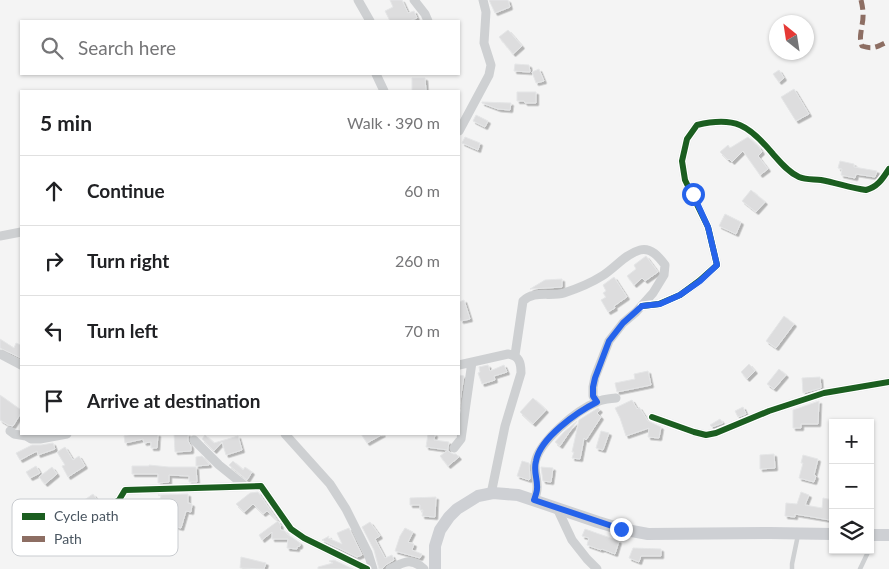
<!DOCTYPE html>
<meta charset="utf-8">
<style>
body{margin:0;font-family:Lato,sans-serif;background:#f6f6f6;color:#202124}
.controls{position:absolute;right:15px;bottom:15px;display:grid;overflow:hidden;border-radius:0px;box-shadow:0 1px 4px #0004}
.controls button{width:45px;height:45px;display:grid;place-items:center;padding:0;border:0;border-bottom:1px solid #e0e0e0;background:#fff;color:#202124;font:25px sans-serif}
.compass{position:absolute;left:769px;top:15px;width:45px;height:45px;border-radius:50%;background:#fff;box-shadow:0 1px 4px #0004;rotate:330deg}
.stop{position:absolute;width:15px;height:15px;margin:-11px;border:4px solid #2563eb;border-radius:50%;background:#fff}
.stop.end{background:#2563eb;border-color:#fff;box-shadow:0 1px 5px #0008}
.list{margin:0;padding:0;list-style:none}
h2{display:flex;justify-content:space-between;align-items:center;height:65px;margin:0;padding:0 20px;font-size:21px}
h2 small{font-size:16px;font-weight:400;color:#757577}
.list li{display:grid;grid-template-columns:32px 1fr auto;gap:15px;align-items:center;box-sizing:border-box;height:70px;padding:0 20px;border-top:1px solid #e0e0e0}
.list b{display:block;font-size:19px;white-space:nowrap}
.list em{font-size:16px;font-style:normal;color:#757577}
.icon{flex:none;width:28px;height:28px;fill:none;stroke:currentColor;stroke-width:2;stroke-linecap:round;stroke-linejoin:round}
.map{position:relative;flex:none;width:889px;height:569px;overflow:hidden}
.search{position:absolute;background:#fff;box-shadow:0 1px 4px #0004;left:20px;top:20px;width:440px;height:55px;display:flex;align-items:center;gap:12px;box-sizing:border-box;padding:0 18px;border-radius:0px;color:#757577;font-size:19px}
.panel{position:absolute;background:#fff;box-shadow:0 1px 4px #0004;left:20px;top:90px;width:440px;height:345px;border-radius:0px}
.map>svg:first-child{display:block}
</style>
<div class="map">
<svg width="889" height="569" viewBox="0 0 889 569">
<defs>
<filter id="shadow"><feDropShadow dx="2.5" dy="2.5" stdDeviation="0" flood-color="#0004"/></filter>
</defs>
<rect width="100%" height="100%" fill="#f4f4f4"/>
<path fill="#ddddde" stroke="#e5e6e7" filter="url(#shadow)" d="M 390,0 L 402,0 L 408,13 L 414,11 L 417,18 L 409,21 L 390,21 L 385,11 L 393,7 Z
M 489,0 L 508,0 L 510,7 L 495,13 Z
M 508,30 L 522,46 L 513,54 L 499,37 Z
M 515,64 L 529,65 L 530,72 L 514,71 Z
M 539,69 L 544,81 L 536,83 L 532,72 Z
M 779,70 L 784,78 L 779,82 L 773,74 Z
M 412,78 L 425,78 L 426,91 L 412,91 Z
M 794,89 L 809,114 L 796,121 L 781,97 Z
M 517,92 L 536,92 L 536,103 L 525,103 L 524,101 L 517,101 Z
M 482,102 L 511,103 L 510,110 L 498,109 L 482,103 Z
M 476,115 L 488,121 L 485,127 L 473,121 Z
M 465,137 L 480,143 L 478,150 L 462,143 Z
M 748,137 L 759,147 L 762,152 L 758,156 L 768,169 L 760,175 L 743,151 L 732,162 L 729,159 L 728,160 L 720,152 L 728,145 L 730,148 Z
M 840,161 L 854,164 L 854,167 L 877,171 L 875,177 L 856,174 L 855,178 L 841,175 L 842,169 L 838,168 Z
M 751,190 L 765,202 L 756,212 L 742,201 Z
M 725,214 L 741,222 L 736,234 L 719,226 Z
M 646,256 L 658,272 L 645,281 L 642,278 L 634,285 L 627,276 L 636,269 L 634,265 Z
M 614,277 L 627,297 L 614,306 L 615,308 L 608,312 L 601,300 L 606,297 L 603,293 L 606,291 L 603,285 Z
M 562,279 L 562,287 L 530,289 L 545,280 Z
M 464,300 L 470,319 L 461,321 L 459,315 L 459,302 Z
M 784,316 L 794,324 L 776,348 L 766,341 Z
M 0,339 L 14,348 L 16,343 L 21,345 L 21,358 L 0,348 Z
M 749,364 L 755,371 L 747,379 L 741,372 Z
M 488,365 L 490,371 L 504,365 L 507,372 L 494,376 L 495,380 L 482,384 L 478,373 L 480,372 L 479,367 Z
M 779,369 L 786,375 L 774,389 L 767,384 Z
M 648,371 L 651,385 L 617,392 L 615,383 L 635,379 L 634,374 Z
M 459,375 L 464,376 L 459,407 Z
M 820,377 L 821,388 L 803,393 L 802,378 Z
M 0,395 L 21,410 L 21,413 L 13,426 L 8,425 L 0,420 Z
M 533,398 L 546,410 L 533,424 L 520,412 Z
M 632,400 L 637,409 L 639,407 L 648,421 L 661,427 L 659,438 L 648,437 L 649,428 L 626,436 L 620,418 L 615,408 Z
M 819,401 L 818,424 L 801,424 L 801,428 L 793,428 L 793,410 Z
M 743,407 L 746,414 L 738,417 L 735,411 Z
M 598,408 L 600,410 L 597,413 L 601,417 L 586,440 L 584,438 L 580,459 L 572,458 L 574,452 L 572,452 L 579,420 Z
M 720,419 L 723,423 L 712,427 L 710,425 Z
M 577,421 L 560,446 L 555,442 L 564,432 Z
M 601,431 L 609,433 L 603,450 L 596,448 Z
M 133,434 L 158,434 L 157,448 L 151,448 L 151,442 L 144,443 L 143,439 L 125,443 L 124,436 Z
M 174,434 L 188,434 L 188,441 L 191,446 L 191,451 L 175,452 Z
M 361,434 L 383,434 L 367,443 Z
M 428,434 L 435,434 L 434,440 L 449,442 L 448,448 L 448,451 L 453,454 L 456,454 L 459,457 L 448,466 L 440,456 L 448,450 L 426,447 Z
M 205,435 L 214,443 L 238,436 L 242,450 L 226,455 L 222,442 L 214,451 L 202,439 Z
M 53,443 L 55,449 L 38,455 L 37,451 L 20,460 L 16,453 L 32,445 L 41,445 Z
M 65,447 L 73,460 L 79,456 L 85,466 L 68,477 L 62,466 L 65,465 L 57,452 Z
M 774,454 L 775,468 L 760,469 L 760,455 Z
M 803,455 L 818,459 L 814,475 L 816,476 L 814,482 L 799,478 L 803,463 L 801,463 Z
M 202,456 L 209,464 L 209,465 L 196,466 L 196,457 Z
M 233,461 L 243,470 L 245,467 L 252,472 L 247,480 L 229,465 Z
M 522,461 L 529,463 L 530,479 L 529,480 L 517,476 Z
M 149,465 L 169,467 L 196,467 L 197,482 L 189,482 L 189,476 L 169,475 L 169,482 L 158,483 L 158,474 L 132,474 L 132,466 L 149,466 Z
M 36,466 L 40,473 L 30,478 L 26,472 Z
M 52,467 L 57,474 L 45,484 L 39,477 Z
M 541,467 L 553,468 L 551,482 L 543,481 Z
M 258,492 L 277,520 L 267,511 L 263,514 L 253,504 L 244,512 L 236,504 L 250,493 Z
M 801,492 L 809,495 L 805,505 L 822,508 L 823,498 L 833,500 L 833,509 L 831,509 L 830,520 L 795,514 L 795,517 L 785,516 L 786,503 L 797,504 Z
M 93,494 L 100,504 L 86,513 L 80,520 L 81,522 L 75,528 L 66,516 L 72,511 L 70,510 L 74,507 Z
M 188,494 L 188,503 L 192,504 L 191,512 L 186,511 L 181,528 L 170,525 L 172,519 L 155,513 L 161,496 L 158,495 Z
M 436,497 L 435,517 L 422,516 L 423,510 L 420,510 L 420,505 L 410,505 L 410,498 Z
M 278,521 L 281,526 L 280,527 L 281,530 L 285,531 L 287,534 L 300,543 L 300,546 L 297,547 L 297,549 L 287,548 L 288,539 L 272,539 L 272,532 L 262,540 L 259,535 Z
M 370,522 L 380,536 L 375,539 L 385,558 L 392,555 L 394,560 L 387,564 L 382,569 L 379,569 L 374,550 L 362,527 Z
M 349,528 L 362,555 L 357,557 L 322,540 L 329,536 L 328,538 L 342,544 L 337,533 Z
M 405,528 L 413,532 L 408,542 L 414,544 L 412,550 L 422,554 L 420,558 L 395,551 L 400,536 Z
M 585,529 L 619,541 L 615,554 L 602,549 L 601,550 L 587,545 L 589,538 L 582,536 Z
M 633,548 L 661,549 L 661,556 L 641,556 L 639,562 L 629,558 Z
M 241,557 L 266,563 L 264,569 L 240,568 Z
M 334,560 L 353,569 L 318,569 L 318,567 L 333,563 L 329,561 Z"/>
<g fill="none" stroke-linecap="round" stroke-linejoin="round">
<path stroke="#ced0d2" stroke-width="4.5" d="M 792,569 L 792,564 L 798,535
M 860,569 L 869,550"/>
<path stroke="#ced0d2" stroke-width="9" d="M 358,0 L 370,21
M 414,0 L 425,14 L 428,21
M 376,74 L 384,91
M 459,131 L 489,75 L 491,65 L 484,43 L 486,12 L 483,0
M 0,236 L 21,232
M 642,306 L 659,304 L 680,295 L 699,281 L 717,265 L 708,227 L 685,180 L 682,161 L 687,139 L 697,125 C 735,116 749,125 773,154 C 780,162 788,172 799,177 C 806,180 814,179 821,180 C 837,183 851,188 866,190 C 878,187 883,178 889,169
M 0,354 L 21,365
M 515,355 L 523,301 C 533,290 551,297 564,293 C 576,289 591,283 602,276 C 615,268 625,254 640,250 C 651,247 659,257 665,265 L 664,275 L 653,293 L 636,312 L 623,323 L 609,341 L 595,377 L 593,387 L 593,396 L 597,402
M 459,365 L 508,354 C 519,356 521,362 521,373 L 505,426 L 491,494
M 652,417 L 694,432 L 706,435 L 716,433 L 769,411 L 824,393 L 889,382
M 10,431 L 14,434 L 26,436 L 31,439 L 40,439 L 67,434
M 285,434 L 330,484 L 346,509 L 368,553 L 373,569
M 194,440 L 219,465 L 245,486
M 454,448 L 461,439 L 472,362
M 534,500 C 535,497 537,493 537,489 C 538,480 534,472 535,463 C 539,441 577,410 597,402 C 603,399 609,399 616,398
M 557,508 L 572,540 L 587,559 L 597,569
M 90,518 L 119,500 L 125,490 L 261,486 L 291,529 L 304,538 L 367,569
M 390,569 C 404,562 411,557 424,569"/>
<path stroke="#ced0d4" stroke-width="12" d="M 870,535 L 889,535
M 435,569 L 435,546 L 440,530 L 449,517 L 457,509 L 478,496 L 493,493 L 518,495 L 598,522 L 621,529 L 648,534 L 770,533 L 833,534"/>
<path stroke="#8d6e63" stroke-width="5" stroke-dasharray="10 5" stroke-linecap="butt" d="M 861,0 C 863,8 864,16 862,25 C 861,34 859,37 862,46 C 874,50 878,46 889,41"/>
<g stroke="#fff" stroke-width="9">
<path id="cycleway" d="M 642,306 L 659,304 L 680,295 L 699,281 L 717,265 L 708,227 L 685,180 L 682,161 L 687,139 L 697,125 C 735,116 749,125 773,154 C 780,162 788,172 799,177 C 806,180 814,179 821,180 C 837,183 851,188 866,190 C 878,187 883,178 889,169
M 652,417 L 694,432 L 706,435 L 716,433 L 769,411 L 824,393 L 889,382
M 90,518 L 119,500 L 125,490 L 261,486 L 291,529 L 304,538 L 367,569"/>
</g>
<use href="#cycleway" stroke="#1b5e20" stroke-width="6"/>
</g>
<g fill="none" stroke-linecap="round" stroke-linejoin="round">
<path stroke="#2563eb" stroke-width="6" d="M 621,529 L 534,500 C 535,497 537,492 537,489 C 538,479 533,472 536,461 C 540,438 577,412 597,402 L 593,396 L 593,387 L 595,378 L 609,341 L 623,323 L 642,306 L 660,304 L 680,295 L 700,281 L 717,265 L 708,227 L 693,194"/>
</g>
<rect x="12" y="499" width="166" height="57" rx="8" fill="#fff" stroke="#c9ccd0" stroke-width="1"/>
<rect x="22" y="513" width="23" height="7" fill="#1b5e20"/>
<rect x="22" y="536" width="23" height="6" fill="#8d6e63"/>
<g font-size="14" fill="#4a5661">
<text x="54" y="521">Cycle path</text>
<text x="54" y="544">Path</text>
</g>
</svg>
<div class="controls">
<button>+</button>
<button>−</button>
<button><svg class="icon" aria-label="layers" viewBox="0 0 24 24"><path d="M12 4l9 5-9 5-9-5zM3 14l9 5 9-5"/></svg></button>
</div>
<svg class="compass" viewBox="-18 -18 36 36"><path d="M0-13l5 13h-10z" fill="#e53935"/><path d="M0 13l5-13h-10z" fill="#757577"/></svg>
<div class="stop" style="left:693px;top:194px"></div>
<div class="stop end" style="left:621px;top:529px"></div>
<div class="search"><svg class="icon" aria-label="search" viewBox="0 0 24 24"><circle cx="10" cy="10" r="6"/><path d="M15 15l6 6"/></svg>Search here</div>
<section class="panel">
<h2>5 min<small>Walk · 390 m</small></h2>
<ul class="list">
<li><svg class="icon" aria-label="ahead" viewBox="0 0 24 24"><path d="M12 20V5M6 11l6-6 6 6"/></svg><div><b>Continue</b></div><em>60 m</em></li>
<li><svg class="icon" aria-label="right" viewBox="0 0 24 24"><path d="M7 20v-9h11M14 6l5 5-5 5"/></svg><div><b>Turn right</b></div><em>260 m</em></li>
<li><svg class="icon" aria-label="left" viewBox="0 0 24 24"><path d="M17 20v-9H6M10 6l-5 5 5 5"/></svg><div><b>Turn left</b></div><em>70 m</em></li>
<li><svg class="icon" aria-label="arrive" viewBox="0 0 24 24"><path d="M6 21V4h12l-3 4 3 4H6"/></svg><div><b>Arrive at destination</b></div></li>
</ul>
</section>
</div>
